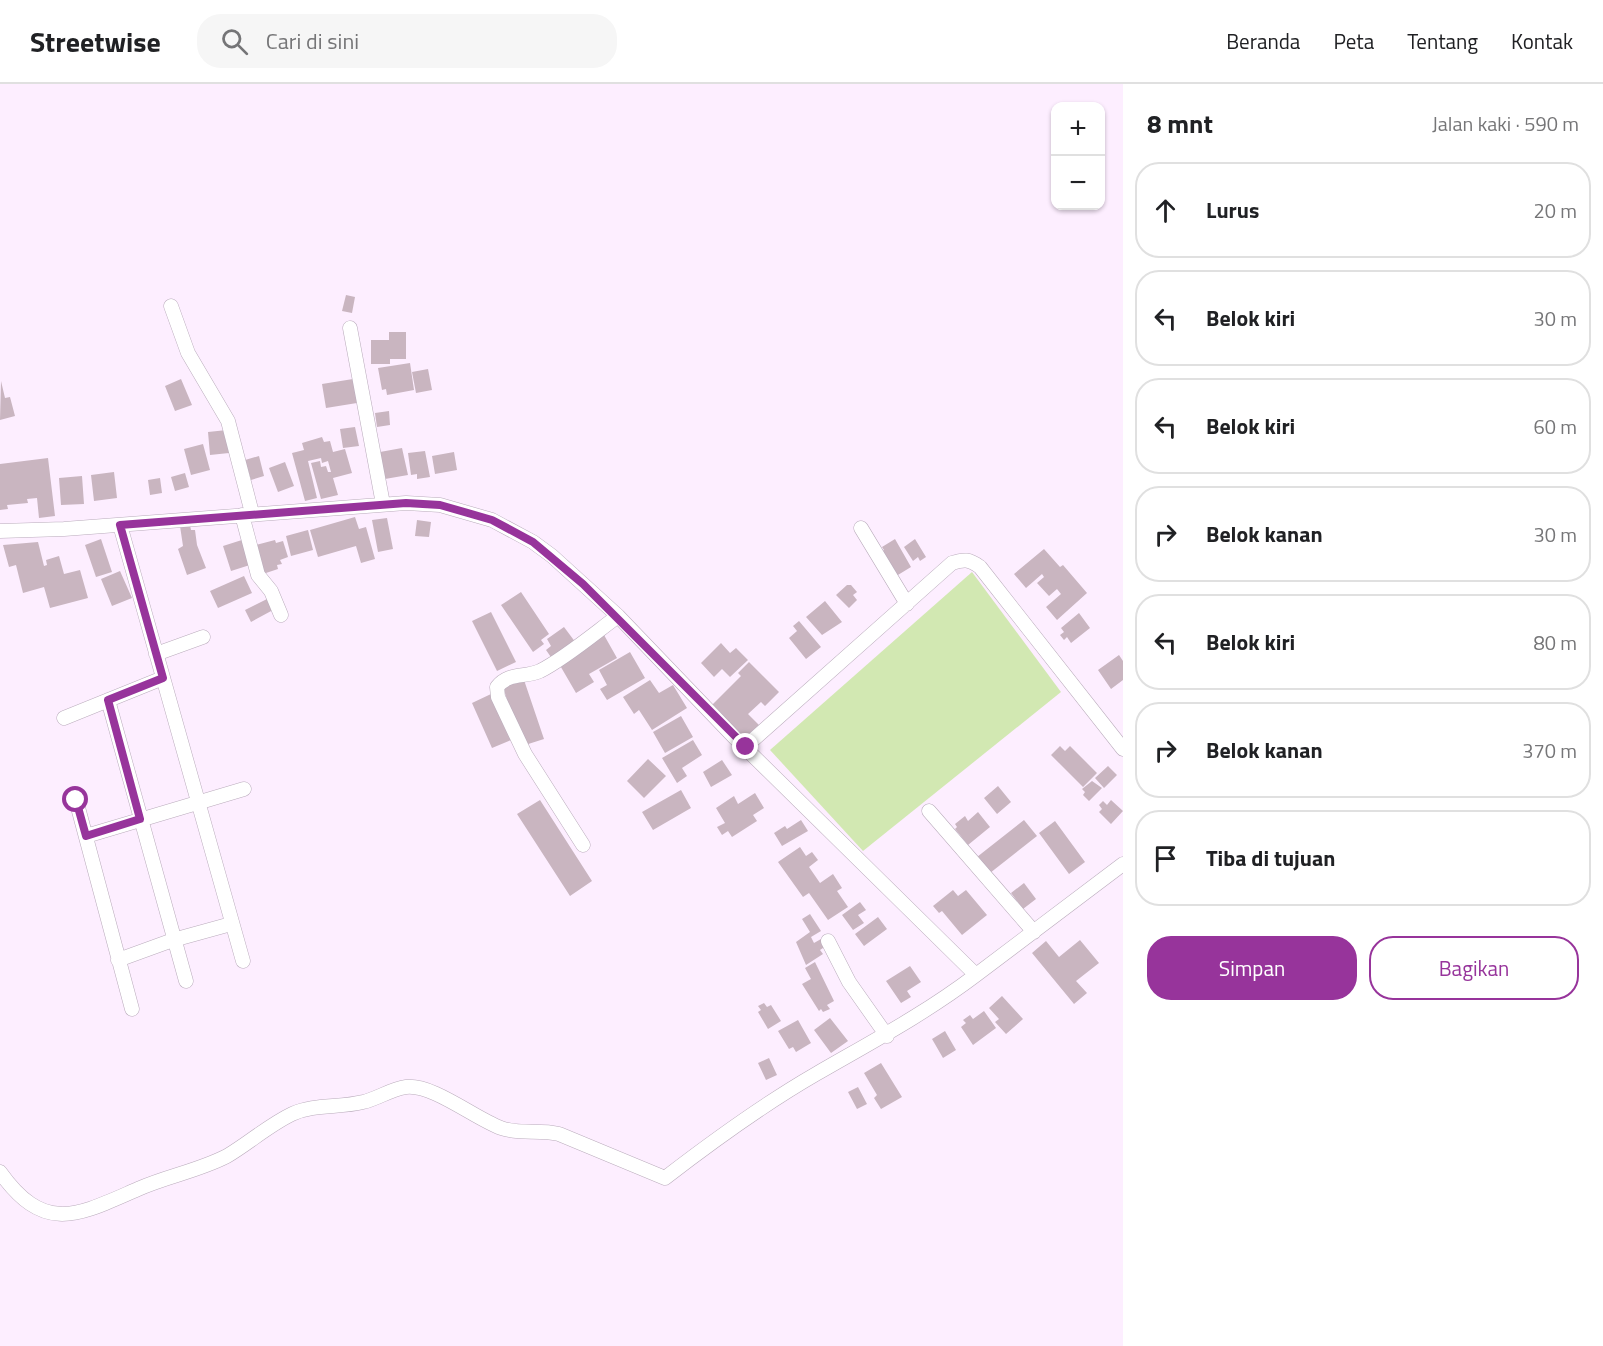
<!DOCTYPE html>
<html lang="id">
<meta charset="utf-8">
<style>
body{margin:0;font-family:"Titillium Web",sans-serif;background:#f6f6f6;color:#202124}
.controls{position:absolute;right:18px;top:18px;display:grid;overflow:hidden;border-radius:12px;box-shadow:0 2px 4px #0004}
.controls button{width:54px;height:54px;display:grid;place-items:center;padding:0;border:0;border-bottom:2px solid #e0e0e0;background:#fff;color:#202124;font:30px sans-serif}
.stop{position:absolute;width:18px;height:18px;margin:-14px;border:4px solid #97349b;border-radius:50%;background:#fff}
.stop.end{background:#97349b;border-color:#fff;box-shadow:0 2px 6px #0008}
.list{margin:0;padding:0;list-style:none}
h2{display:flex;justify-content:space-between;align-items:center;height:78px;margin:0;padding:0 24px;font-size:26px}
h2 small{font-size:20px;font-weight:400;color:#757577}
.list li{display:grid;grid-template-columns:39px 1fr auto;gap:18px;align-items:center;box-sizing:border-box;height:96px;margin:0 12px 12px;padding:0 12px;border:2px solid #e0e0e0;border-radius:24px}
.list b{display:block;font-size:22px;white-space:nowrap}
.list em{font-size:20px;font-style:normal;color:#757577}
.actions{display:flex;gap:12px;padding:18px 24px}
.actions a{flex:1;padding:14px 0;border:2px solid #97349b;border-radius:24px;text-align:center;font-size:21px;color:#97349b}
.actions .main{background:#97349b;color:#fff}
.icon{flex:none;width:33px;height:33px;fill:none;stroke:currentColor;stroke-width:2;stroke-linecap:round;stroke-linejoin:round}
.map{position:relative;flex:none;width:1123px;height:1262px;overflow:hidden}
header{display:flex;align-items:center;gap:36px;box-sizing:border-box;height:84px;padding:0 30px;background:#fff;border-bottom:2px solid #e0e0e0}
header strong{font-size:28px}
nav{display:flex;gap:33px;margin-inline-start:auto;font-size:21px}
.search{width:420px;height:54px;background:#f6f6f6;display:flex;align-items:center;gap:15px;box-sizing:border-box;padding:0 21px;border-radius:24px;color:#757577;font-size:22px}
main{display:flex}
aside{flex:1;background:#fff}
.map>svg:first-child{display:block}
</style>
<header>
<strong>Streetwise</strong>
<div class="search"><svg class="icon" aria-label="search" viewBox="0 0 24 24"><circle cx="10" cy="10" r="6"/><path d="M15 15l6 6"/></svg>Cari di sini</div>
<nav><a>Beranda</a><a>Peta</a><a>Tentang</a><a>Kontak</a></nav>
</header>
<main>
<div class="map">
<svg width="1123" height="1262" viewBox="0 0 1123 1262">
<rect width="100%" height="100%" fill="#fdeeff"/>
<path fill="#d2e8b2" d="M 972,488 L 1061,608 L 863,767 L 770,666 Z"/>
<path fill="#c9b5c0" d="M 346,211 L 355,213 L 352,229 L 342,227 Z
M 389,248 L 406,248 L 406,275 L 390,275 L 390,280 L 371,280 L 371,256 L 389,256 Z
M 410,279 L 414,306 L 387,311 L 386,305 L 382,306 L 378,284 Z
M 428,285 L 432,306 L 416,309 L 412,288 Z
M 181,295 L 192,321 L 175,327 L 165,302 Z
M 353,295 L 357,319 L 326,324 L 322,300 Z
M 1,297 L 5,314 L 10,313 L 15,332 L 0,336 Z
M 389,327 L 390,341 L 377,343 L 375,329 Z
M 355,343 L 359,362 L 343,364 L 340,345 Z
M 227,346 L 229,369 L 210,371 L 208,348 Z
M 322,353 L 324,358 L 330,357 L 333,368 L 345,365 L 352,389 L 333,394 L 338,411 L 321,415 L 311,379 L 320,377 L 321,383 L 326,382 L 328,388 L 331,388 L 328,377 L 322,379 L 321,374 L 308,377 L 317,414 L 305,417 L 292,369 L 304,366 L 302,359 Z
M 203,360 L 210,386 L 191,391 L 184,365 Z
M 402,364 L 408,391 L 385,395 L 380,368 Z
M 425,367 L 430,393 L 417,395 L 417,390 L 411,391 L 408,369 Z
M 454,368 L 457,386 L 435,390 L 432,372 Z
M 259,372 L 264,392 L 251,396 L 245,376 Z
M 48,374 L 55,432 L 39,434 L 37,414 L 27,415 L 28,419 L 7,421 L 8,425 L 0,426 L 0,380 Z
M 285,378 L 294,402 L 278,408 L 269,384 Z
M 114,388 L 117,414 L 94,417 L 91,391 Z
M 185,389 L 189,403 L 175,407 L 171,393 Z
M 82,392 L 84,420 L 61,421 L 59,394 Z
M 160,394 L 162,409 L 150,411 L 148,396 Z
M 355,433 L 359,445 L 366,443 L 375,475 L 361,479 L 356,462 L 318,473 L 310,446 Z
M 387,434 L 393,465 L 378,468 L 372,436 Z
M 417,436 L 431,438 L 429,453 L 415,452 Z
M 190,441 L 191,446 L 195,446 L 197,461 L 206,484 L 187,491 L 178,465 L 183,462 L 180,442 Z
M 308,446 L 313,466 L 291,472 L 286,452 Z
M 101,455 L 112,488 L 96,493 L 85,461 Z
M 245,455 L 253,480 L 231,487 L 223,462 Z
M 895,455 L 911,483 L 893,494 L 878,470 L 884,466 L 882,463 Z
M 915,455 L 926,473 L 920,477 L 918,473 L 913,477 L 904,463 Z
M 275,456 L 276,459 L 283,457 L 288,473 L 280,476 L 282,480 L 277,481 L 278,485 L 260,491 L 252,462 Z
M 38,458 L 44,482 L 47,481 L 46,476 L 59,472 L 64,490 L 80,486 L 88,514 L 50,524 L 44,503 L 23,509 L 16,481 L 9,483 L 3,461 Z
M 1044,465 L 1060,483 L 1063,481 L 1087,509 L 1057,536 L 1046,523 L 1061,510 L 1057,505 L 1049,512 L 1037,499 L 1044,493 L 1042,490 L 1026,504 L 1014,490 Z
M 120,487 L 132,514 L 112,522 L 101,495 Z
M 244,492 L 252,509 L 218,524 L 210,507 Z
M 847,501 L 851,501 L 857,508 L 853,511 L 857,516 L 849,524 L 836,511 Z
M 521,508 L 549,550 L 541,556 L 544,560 L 533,568 L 501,521 Z
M 267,515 L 273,526 L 251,538 L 245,526 Z
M 825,517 L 842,538 L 822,551 L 806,533 Z
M 491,528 L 516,578 L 497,587 L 472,537 Z
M 1079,529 L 1090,544 L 1071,559 L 1067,553 L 1064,556 L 1060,551 L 1064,548 L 1061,544 Z
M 799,537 L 821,563 L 806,575 L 789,554 L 797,547 L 793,542 Z
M 564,543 L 576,559 L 553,576 L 546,566 L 551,562 L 547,555 Z
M 604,551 L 617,574 L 589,590 L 594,598 L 576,609 L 558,578 Z
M 721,559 L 730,569 L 736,564 L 748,576 L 730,593 L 722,585 L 714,593 L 701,579 Z
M 630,568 L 645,594 L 607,616 L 600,605 L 607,601 L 599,586 Z
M 1119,571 L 1123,577 L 1123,596 L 1111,605 L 1098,586 Z
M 749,578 L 779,608 L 765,622 L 761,618 L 748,630 L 760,642 L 746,655 L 712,621 L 741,592 L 738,589 Z
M 524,596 L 544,655 L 522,662 L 503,603 Z
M 650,596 L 659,609 L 673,601 L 687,624 L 652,646 L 639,626 L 634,630 L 623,613 Z
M 491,610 L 511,656 L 492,664 L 472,619 Z
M 681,632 L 693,653 L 665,669 L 653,648 Z
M 693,656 L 702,671 L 682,684 L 687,692 L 677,699 L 662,674 Z
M 1060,662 L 1065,667 L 1070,662 L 1097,689 L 1083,703 L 1051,671 Z
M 648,675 L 666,692 L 644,714 L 627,697 Z
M 722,676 L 732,691 L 711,703 L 703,688 Z
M 1108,682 L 1117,691 L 1104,704 L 1095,694 Z
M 1092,697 L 1102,704 L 1089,717 L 1083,711 L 1085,708 L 1082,705 Z
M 998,702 L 1011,718 L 997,730 L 984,714 Z
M 681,706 L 691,724 L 653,746 L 642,728 Z
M 755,709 L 764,724 L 753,731 L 757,737 L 732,753 L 728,747 L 722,751 L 717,743 L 725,739 L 716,724 L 734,712 L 738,720 Z
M 540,716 L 592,797 L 570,812 L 517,730 Z
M 1111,716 L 1123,727 L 1111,740 L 1099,728 L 1102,725 L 1099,721 L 1103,717 L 1107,721 Z
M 978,728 L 990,743 L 968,761 L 955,745 L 957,743 L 955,740 L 965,732 L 968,737 Z
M 801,736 L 808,747 L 782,762 L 774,749 L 785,742 L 787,745 Z
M 1024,736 L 1037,752 L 990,789 L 977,773 Z
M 1055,737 L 1085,778 L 1069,790 L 1039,749 Z
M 800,763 L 806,772 L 812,768 L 818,776 L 809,783 L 820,799 L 833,790 L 842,804 L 837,807 L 848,823 L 828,836 L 809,809 L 803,813 L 778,778 Z
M 1024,799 L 1036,815 L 1023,825 L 1011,809 Z
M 953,806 L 958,812 L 966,806 L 987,831 L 962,851 L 942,827 L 939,829 L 933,822 Z
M 860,818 L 866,826 L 858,831 L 864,839 L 853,846 L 842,831 Z
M 810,830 L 821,847 L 811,853 L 814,859 L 821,855 L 826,862 L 820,866 L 823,870 L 806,881 L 796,858 L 810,848 L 802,835 Z
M 878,833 L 887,845 L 864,862 L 855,850 Z
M 1080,856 L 1099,879 L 1076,897 L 1087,909 L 1074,920 L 1032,869 L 1046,857 L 1059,873 Z
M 815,878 L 834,917 L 827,921 L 830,925 L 823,928 L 821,925 L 819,927 L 802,900 L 811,895 L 805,884 Z
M 910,882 L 921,898 L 907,907 L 911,913 L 901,919 L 886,897 Z
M 1002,912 L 1023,935 L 1006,950 L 995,938 L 999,935 L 989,924 Z
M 764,919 L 767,923 L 771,921 L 781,937 L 768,945 L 758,928 L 761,926 L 758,922 Z
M 984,927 L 996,944 L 973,961 L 961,943 L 966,939 L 963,936 L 970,931 L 973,935 Z
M 830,934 L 848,957 L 831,969 L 814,946 Z
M 798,936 L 811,959 L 796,968 L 793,963 L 789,965 L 778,947 Z
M 945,947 L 956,966 L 943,974 L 932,955 Z
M 769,974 L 777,991 L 766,996 L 758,979 Z
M 881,979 L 902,1013 L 881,1025 L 874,1014 L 877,1011 L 864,989 Z
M 858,1003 L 867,1020 L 857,1025 L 848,1008 Z"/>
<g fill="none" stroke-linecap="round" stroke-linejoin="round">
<g stroke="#baacbc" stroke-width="15">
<path id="minor" d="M 171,222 L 188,269 L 228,337 L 252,429
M 350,244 L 383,420
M 242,431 L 258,491 L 271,507 L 281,531
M 120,441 L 243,877
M 861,444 L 907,520
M 0,447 L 64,445 L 406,419 L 440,421 L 492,436 L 533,458 L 552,472 L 618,532 L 735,654 L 976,891 L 1123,780
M 156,570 L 203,553
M 108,616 L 186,897
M 64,634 L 163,594
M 745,663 L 952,479 C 964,475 969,475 980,483 L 1123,665
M 76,716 L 132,925
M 929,727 L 1034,848
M 86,752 L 244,705
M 583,761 L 525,670 L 498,613 L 497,603 C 509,588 524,594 540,587 C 564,575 595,549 618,532
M 828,857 L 849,898 L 887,952
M 118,876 L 173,856 L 231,840
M 0,1088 C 45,1151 78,1131 138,1105 C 167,1092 198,1087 227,1072 C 249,1059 269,1041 292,1030 C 314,1020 339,1024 363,1018 C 377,1015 391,1005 406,1003 C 433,1000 474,1034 501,1044 C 520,1051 539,1045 559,1050 L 665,1094 C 713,1057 764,1020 816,990 C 873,957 923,931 976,891"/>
</g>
<use href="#minor" stroke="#fff" stroke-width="14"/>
</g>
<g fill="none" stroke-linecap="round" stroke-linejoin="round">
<path stroke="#97349b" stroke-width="8" d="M 76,716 L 86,752 L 140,735 L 108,616 L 163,594 L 120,441 L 406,419 L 440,421 L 492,436 L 533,458 L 583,500 L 746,663"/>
</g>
</svg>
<div class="controls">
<button>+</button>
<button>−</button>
</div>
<div class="stop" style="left:76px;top:716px"></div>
<div class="stop end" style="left:746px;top:663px"></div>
</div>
<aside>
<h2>8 mnt<small>Jalan kaki · 590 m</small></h2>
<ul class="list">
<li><svg class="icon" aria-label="ahead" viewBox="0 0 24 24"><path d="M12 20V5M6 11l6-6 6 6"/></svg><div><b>Lurus</b></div><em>20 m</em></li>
<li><svg class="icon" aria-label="left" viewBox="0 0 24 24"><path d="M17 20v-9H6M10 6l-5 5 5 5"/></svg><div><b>Belok kiri</b></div><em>30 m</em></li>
<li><svg class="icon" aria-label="left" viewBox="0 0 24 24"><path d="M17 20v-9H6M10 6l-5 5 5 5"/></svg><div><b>Belok kiri</b></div><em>60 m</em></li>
<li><svg class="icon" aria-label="right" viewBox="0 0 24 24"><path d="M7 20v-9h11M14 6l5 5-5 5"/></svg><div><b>Belok kanan</b></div><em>30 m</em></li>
<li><svg class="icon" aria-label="left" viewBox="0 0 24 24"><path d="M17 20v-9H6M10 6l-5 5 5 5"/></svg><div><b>Belok kiri</b></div><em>80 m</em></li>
<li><svg class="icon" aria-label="right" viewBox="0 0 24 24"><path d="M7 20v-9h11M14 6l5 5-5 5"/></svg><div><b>Belok kanan</b></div><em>370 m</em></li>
<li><svg class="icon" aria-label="arrive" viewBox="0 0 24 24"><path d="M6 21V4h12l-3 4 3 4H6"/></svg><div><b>Tiba di tujuan</b></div></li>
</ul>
<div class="actions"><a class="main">Simpan</a><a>Bagikan</a></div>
</aside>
</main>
